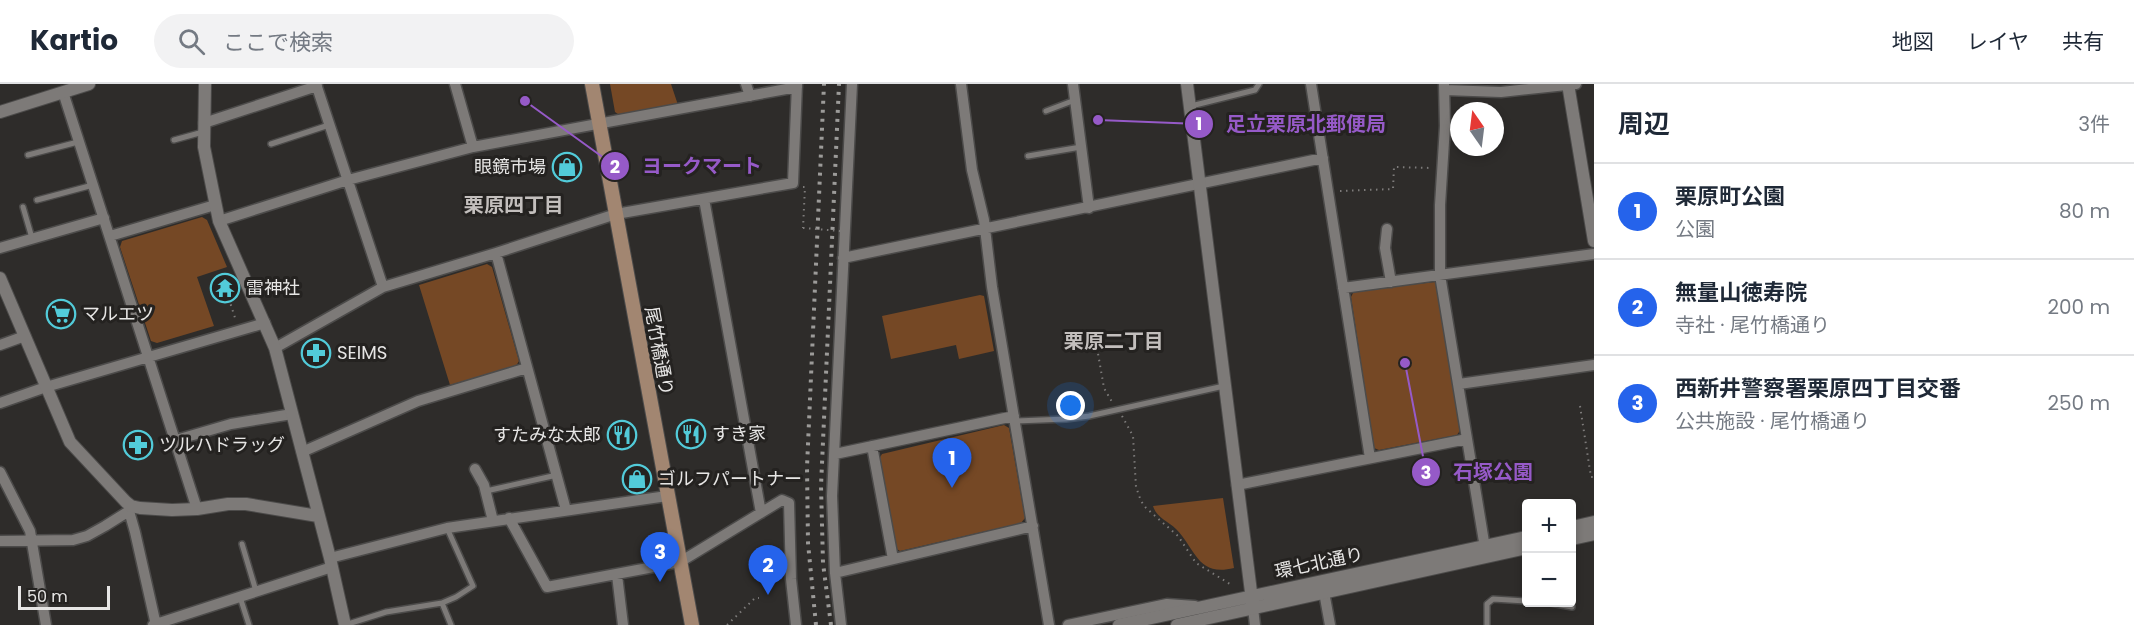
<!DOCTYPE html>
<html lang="ja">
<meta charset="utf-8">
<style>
body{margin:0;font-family:Poppins,"Noto Sans JP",sans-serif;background:#f2f2f3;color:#1f2937}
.controls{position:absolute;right:18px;bottom:18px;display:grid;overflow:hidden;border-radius:6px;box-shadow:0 3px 9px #0003}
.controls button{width:54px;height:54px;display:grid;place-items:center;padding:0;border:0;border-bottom:2px solid #e0e1e3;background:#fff;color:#1f2937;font:30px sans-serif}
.compass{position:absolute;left:1450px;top:18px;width:54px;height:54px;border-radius:50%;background:#fff;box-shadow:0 3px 9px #0003;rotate:346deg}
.scale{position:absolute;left:18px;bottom:15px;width:92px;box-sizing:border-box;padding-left:6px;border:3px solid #e7e6e5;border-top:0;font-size:16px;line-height:21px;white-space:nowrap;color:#e7e6e5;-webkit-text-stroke:4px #242220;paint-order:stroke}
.you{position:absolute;left:1071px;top:322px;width:21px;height:21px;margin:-15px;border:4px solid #fff;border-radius:50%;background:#1a73e8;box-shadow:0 0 0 9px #1a73e833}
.badge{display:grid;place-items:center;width:39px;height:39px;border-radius:50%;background:#2563eb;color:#fff;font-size:20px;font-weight:700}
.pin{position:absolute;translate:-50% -50px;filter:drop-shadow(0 2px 3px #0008)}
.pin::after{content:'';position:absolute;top:32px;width:21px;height:18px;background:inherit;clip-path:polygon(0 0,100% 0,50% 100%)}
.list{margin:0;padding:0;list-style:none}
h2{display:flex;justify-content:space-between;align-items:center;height:78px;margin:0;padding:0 24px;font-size:26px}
h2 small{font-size:20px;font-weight:400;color:#747a83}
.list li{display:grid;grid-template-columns:39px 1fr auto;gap:18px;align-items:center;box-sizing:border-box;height:96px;padding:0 24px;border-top:2px solid #e0e1e3}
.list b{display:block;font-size:22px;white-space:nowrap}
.list p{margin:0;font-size:20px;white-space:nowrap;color:#747a83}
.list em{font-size:20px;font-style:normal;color:#747a83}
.icon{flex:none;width:33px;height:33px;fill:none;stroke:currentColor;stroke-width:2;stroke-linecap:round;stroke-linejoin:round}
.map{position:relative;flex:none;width:1594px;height:541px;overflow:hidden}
header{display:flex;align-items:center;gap:36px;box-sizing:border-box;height:84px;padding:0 30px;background:#fff;border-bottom:2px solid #e0e1e3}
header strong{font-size:28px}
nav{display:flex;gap:33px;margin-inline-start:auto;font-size:21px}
.search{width:420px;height:54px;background:#f2f2f3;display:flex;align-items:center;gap:15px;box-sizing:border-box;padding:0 21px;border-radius:33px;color:#747a83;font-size:22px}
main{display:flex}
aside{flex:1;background:#fff}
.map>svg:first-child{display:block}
</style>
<header>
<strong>Kartio</strong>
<div class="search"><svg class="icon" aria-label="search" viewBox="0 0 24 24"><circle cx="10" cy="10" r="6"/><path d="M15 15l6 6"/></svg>ここで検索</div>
<nav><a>地図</a><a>レイヤ</a><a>共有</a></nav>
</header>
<main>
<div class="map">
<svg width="1594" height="541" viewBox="0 0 1594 541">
<rect width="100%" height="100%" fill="#2e2c2a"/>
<path fill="#754825" d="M 610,0 L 671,0 L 678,21 L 624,34 L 615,28 Z
M 202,133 L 207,136 L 227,183 L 197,193 L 214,242 L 157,259 L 151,257 L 120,163 L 122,157 Z
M 487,180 L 492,183 L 519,277 L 516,282 L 450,301 L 419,201 Z
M 1435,198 L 1437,201 L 1461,345 L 1457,351 L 1379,366 L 1374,364 L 1351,213 L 1354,207 Z
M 980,211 L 984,212 L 994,267 L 959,275 L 956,261 L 891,275 L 882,232 Z
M 1004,341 L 1009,344 L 1025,434 L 1021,439 L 900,467 L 895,464 L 879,375 L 882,370 Z
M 1223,414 L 1234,484 C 1197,493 1196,465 1176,445 C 1169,438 1156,433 1153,422 Z"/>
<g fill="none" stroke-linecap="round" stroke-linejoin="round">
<g stroke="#4c4b4a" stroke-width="8">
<path id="service" d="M 1191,22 L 1255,6 L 1259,0
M 1046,27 L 1075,16
M 174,56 L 203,48
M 271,60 L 329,41
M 28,71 L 78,58
M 1028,72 L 1081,63
M 37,116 L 93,101
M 23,123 L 32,154
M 1015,337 L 1066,335 L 1089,332 L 1224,302
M 486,407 L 557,391
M 242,460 L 256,507
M 240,513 L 249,541
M 1545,518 L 1572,523
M 442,519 L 456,513 L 473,502 L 447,444
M 345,541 L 386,528 L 442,519 L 451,541
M 1487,541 L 1487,520 L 1493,515 L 1526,517"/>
</g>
<g stroke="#4c4b4a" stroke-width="13">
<path id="minor" d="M 316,0 L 383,203
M 455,0 L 473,63
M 746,0 L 750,12
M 961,0 L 972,86 L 984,136 L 992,203 L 1049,541
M 1073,0 L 1089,124
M 1311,0 L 1370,374
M 1444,0 L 1445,42 L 1440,121 L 1440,191 L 1486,470
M 1445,6 L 1501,8 L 1576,0
M 63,8 L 197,425
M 204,39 L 317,2
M 704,115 L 761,429
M 219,137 L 348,96 L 473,63 L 797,3
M 1387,145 L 1385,164 L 1391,198
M 110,152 L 215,121
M 0,164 L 104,134
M 496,169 L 566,426
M 843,174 L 1323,74
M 1343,204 L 1594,170
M 0,261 L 25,252
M 275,264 L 383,203 L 496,169 L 616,130 L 793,99 L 797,0
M 1459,300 L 1594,281
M 0,319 L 46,303 L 265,239
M 176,356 L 231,340 L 292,330
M 872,362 L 893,475
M 302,368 L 418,317 L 527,284
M 835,370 L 1014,332
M 475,385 L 484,401 L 493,437
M 0,388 L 30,447 L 46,541
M 1237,401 L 1467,355
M 129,427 L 135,448 L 156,541
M 509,434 L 547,503 L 680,478 L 782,416 L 789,419 L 791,495 L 796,541
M 0,457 L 73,456 L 87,452 L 105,442 L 129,427 L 131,422
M 330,474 L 447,444 L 667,412
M 835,489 L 1033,442
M 617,491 L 623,541
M 1324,508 L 1330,541
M 1253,524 L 1255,541
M 153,541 L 332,483
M 841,541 L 835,489 L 832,412 L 852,0
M 1068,541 L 1167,520 L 1195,522"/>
</g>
<g stroke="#4c4b4a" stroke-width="14">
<path id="tertiary" d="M 205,0 L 204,63 L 219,137 L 275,264 L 330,474 L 345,541
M 1187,0 L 1253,524
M 1568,0 L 1594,157
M 0,28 L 89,0
M 0,194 L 70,358 L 126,418 L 131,422 L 140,424 L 172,426 L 197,425 L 228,420 L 246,420 L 318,432
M 1572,443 L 1594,438
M 1572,455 L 1594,450
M 1119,541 L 1526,453
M 1177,541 L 1526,464"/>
</g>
<g stroke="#4c4b4a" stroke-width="16">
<path id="secondary" d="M 592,0 L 692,541"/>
</g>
<path stroke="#7d7b7a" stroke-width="2" stroke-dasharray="1.5 4.5" stroke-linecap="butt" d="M 803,103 L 805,103 L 803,144
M 1340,107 L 1393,105 L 1394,83 L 1432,84
M 227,209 L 236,237
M 1096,258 L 1104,304 L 1112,318
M 1580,322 L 1591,393 L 1594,393
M 1122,332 L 1133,352 L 1136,403 L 1141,417 L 1146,424 L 1178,452 L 1196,479 L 1230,500
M 727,541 L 755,514 L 759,514"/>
<use href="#service" stroke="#7d7a78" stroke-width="5"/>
<use href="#minor" stroke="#7d7a78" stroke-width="10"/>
<use href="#tertiary" stroke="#7d7a78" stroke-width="12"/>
<use href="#secondary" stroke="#a28671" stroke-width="14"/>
<path stroke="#9c9b99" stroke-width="4" stroke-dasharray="3 6" stroke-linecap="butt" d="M 816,541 L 808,459 L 807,383 L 824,0
M 831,541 L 823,479 L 821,402 L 839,0"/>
<path stroke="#7d7b7a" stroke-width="2" stroke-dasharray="1.5 4.5" stroke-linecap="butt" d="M 803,144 L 840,147 L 840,145"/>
</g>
<defs>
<g id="shop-ring" transform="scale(1.5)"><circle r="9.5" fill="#242220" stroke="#52cbd9" stroke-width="1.5"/><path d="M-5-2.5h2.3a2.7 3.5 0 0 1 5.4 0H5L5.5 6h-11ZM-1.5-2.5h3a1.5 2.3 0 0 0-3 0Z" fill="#52cbd9"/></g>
<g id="temple-ring" transform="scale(1.5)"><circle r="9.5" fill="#242220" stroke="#52cbd9" stroke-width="1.5"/><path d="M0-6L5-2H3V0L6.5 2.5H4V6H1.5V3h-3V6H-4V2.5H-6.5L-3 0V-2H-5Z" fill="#52cbd9"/></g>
<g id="supermarket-ring" transform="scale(1.5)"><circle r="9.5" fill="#242220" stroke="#52cbd9" stroke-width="1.5"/><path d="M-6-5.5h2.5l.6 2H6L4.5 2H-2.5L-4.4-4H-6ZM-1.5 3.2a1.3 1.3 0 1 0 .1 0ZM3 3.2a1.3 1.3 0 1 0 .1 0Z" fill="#52cbd9"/></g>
<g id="pharmacy-ring" transform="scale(1.5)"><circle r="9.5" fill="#242220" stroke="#52cbd9" stroke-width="1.5"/><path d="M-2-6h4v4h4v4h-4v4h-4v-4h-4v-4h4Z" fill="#52cbd9"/></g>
<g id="restaurant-ring" transform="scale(1.5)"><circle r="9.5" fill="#242220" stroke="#52cbd9" stroke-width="1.5"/><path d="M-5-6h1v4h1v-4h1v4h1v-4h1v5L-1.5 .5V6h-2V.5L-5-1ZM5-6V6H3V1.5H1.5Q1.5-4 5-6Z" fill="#52cbd9"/></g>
</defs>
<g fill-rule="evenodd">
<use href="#shop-ring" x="567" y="83"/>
<use href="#temple-ring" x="225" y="204"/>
<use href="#supermarket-ring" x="61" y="230"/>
<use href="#pharmacy-ring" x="316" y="269"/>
<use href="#restaurant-ring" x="691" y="350"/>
<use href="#restaurant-ring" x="622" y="351"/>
<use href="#pharmacy-ring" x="138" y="361"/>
<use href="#shop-ring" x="637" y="395"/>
</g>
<g text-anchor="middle" stroke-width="6" stroke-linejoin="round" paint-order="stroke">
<g font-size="18" fill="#e7e6e5" stroke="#242220" text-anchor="start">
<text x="546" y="89" text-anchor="end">眼鏡市場</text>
<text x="246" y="210">雷神社</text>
<text x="82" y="236">マルエツ</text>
<text x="337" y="275">SEIMS</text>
<text x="712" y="356">すき家</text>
<text x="601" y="357" text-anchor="end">すたみな太郎</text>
<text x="159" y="367">ツルハドラッグ</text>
<text x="658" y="401">ゴルフパートナー</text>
</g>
<g font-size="18" fill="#e7e6e5" stroke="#242220">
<text transform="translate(659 267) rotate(80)" y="6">尾竹橋通り</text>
<text transform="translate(1319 479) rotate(-12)" y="6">環七北通り</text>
</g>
<g font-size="20" font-weight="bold" fill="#c3bfbd" stroke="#242220">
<text x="514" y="128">栗原四丁目</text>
<text x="1114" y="264">栗原二丁目</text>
</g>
</g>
<path fill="none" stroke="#965ac8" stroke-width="2" d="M1098 36L1199 40M525 17L615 82M1405 279L1426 388"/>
<g fill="#965ac8" stroke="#242220" stroke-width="2">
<circle cx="1098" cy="36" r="6"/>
<circle cx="525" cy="17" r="6"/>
<circle cx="1405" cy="279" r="6"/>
<circle cx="1199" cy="40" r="15"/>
<circle cx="615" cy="82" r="15"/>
<circle cx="1426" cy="388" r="15"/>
</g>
<g font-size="18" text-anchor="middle" font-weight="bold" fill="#fff">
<text x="1199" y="46">1</text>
<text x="615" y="89">2</text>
<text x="1426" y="395">3</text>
</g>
<g font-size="20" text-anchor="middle" font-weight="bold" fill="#965ac8" stroke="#242220" stroke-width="6" stroke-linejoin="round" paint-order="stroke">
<text x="1306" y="47">足立栗原北郵便局</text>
<text x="702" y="89">ヨークマート</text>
<text x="1493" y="395">石塚公園</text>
</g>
</svg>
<div class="controls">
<button>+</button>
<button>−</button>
</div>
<svg class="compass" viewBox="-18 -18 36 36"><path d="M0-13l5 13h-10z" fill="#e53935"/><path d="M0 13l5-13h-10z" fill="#747a83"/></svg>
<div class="scale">50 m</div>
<div class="you"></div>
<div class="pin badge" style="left:952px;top:404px">1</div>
<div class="pin badge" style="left:768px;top:511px">2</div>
<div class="pin badge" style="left:660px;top:498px">3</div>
</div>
<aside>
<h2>周辺<small>3件</small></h2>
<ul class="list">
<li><span class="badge">1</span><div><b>栗原町公園</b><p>公園</p></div><em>80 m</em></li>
<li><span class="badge">2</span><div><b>無量山徳寿院</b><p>寺社 · 尾竹橋通り</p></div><em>200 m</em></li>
<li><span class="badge">3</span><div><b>西新井警察署栗原四丁目交番</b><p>公共施設 · 尾竹橋通り</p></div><em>250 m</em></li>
</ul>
</aside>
</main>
